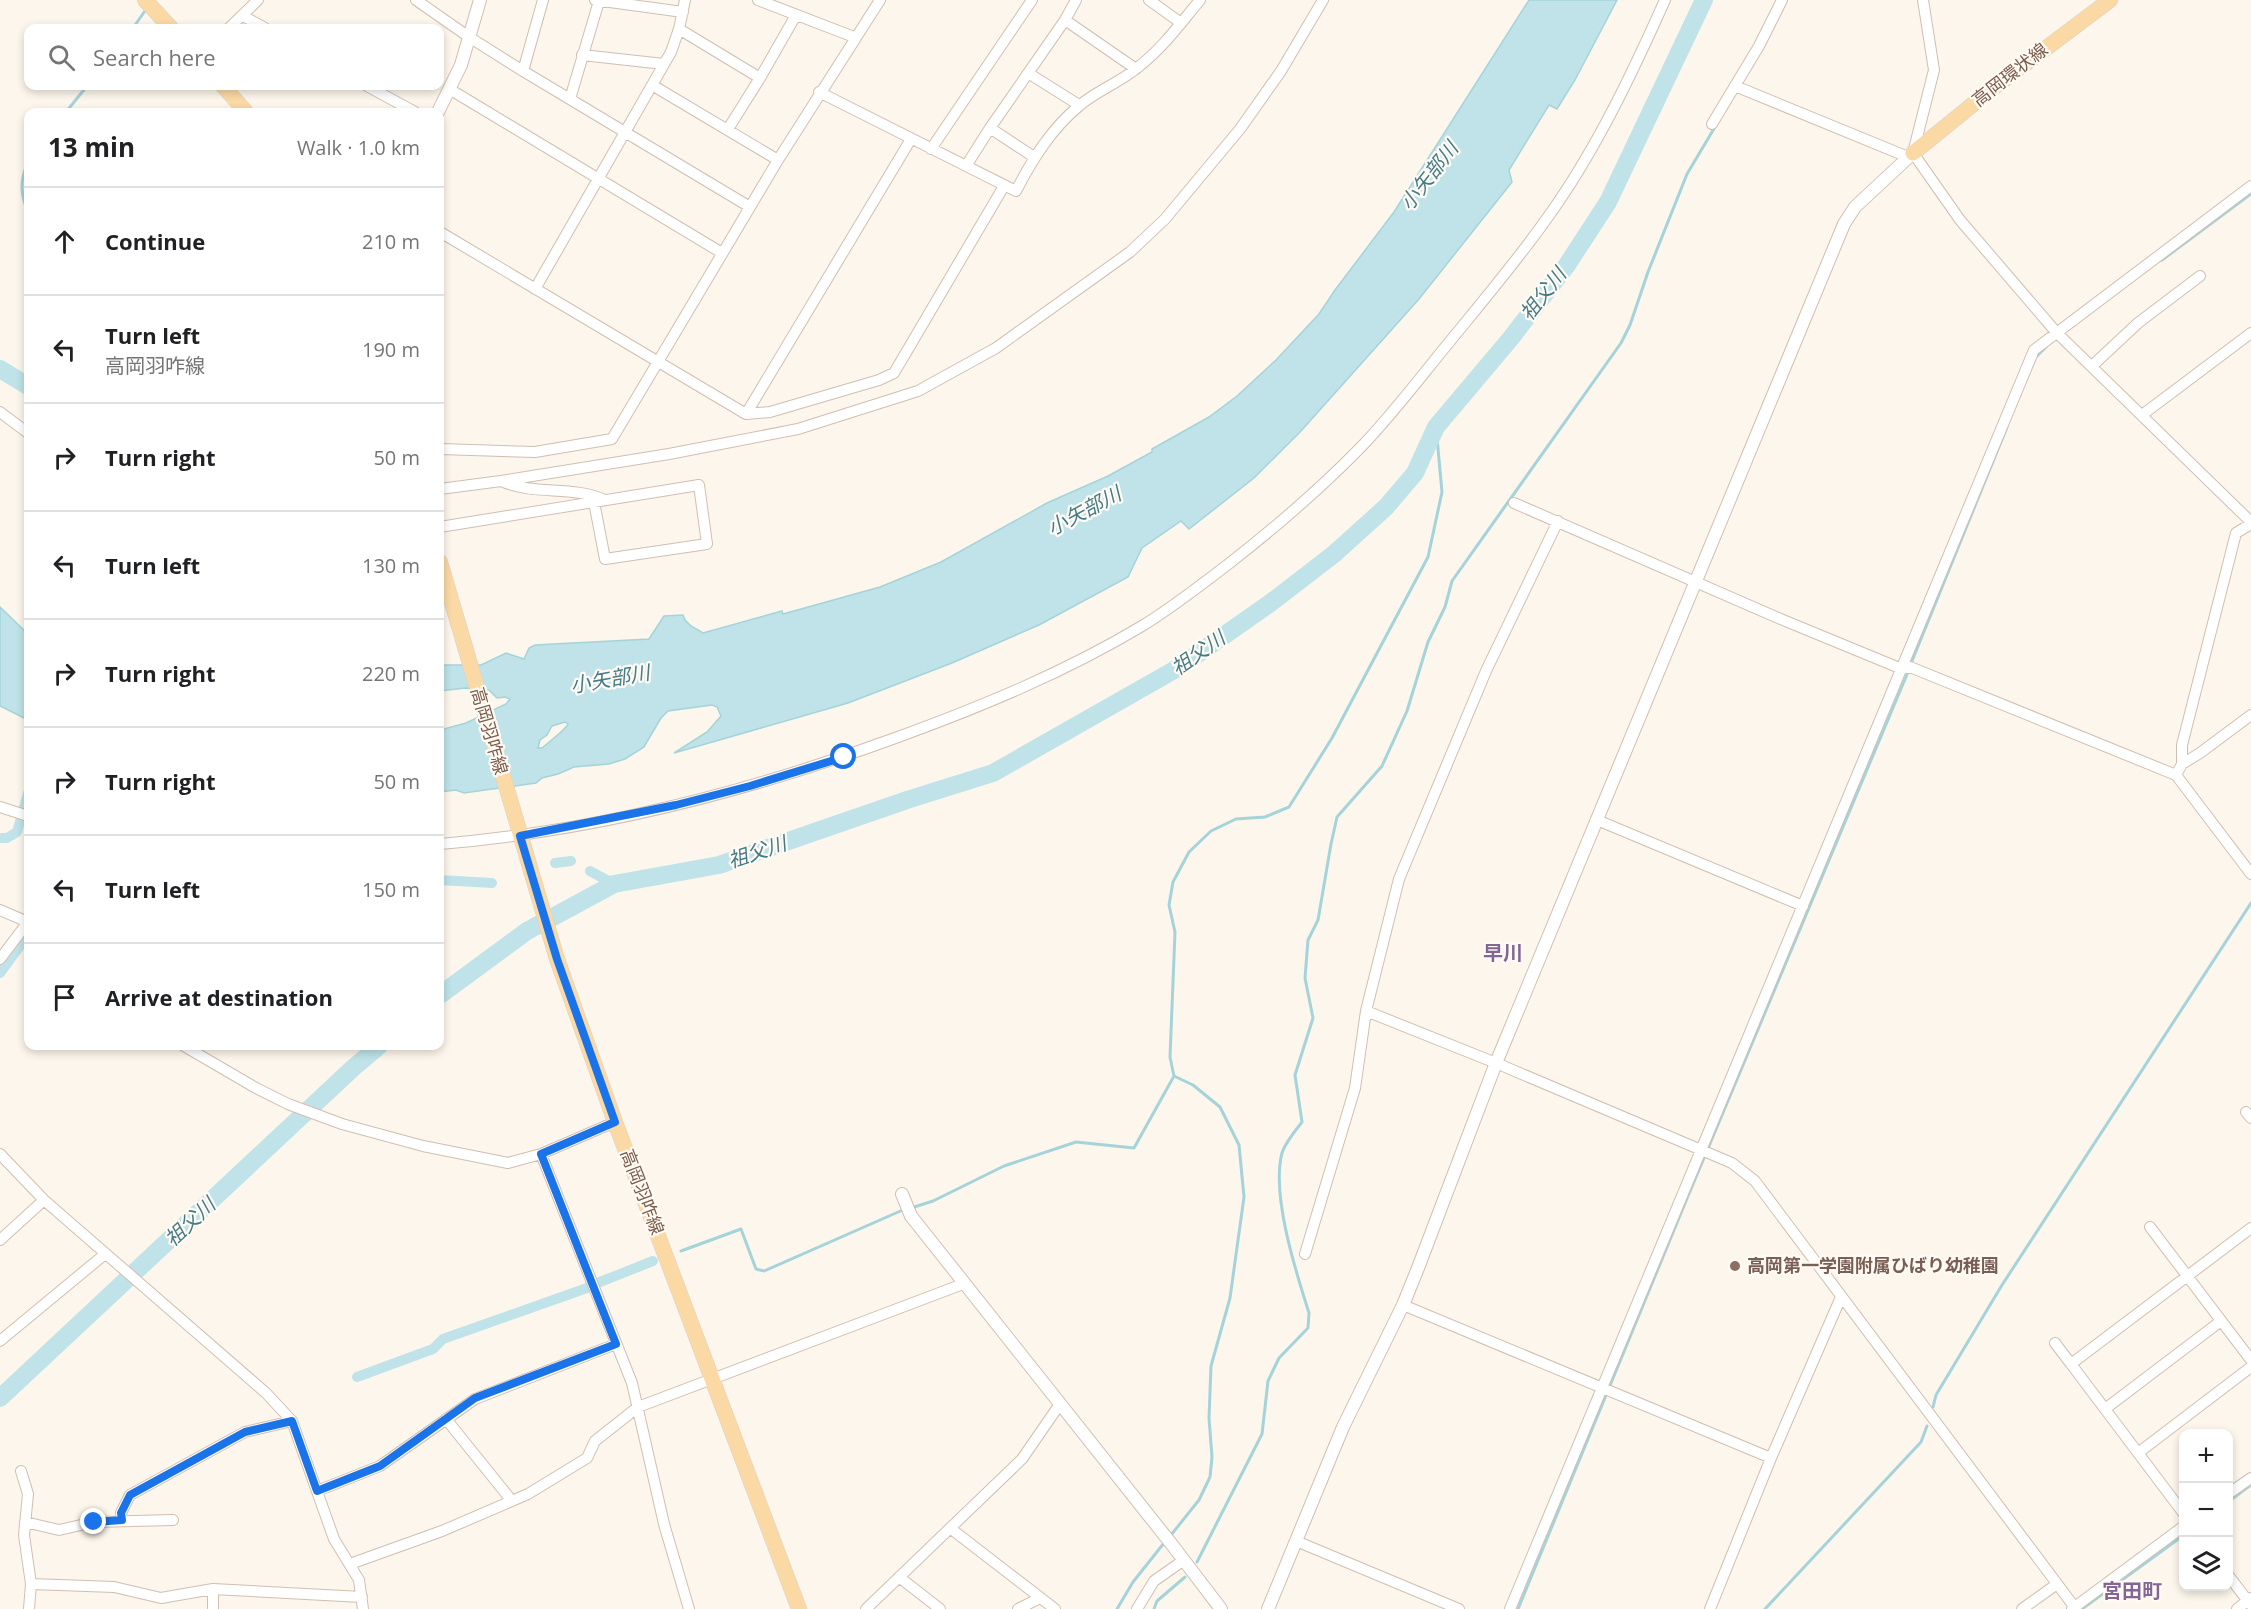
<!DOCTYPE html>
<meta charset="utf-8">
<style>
body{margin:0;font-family:"Open Sans","Noto Sans JP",sans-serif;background:#f2f2f2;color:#202124}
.controls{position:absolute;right:18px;bottom:18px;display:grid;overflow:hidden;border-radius:12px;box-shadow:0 3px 9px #0003}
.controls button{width:54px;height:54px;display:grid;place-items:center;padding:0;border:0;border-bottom:2px solid #e0e0e0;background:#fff;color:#202124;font:30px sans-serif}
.stop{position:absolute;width:18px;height:18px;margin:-14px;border:4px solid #1a73e8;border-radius:50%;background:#fff}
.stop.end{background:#1a73e8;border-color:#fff;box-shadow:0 2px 6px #0008}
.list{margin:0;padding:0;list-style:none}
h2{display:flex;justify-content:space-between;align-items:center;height:78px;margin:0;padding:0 24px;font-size:26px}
h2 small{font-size:20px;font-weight:400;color:#757577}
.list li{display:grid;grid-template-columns:39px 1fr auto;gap:18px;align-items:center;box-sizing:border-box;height:108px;padding:0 24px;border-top:2px solid #e0e0e0}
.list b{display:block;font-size:22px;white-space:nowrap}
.list p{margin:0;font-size:20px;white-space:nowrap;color:#757577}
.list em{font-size:20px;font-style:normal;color:#757577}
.icon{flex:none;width:33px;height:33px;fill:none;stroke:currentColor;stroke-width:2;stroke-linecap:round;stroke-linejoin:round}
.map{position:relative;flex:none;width:2251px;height:1609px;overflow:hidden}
.search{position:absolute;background:#fff;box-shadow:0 3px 9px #0003;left:24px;top:24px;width:420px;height:66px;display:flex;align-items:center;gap:15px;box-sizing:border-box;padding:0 21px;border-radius:12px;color:#757577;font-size:22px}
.panel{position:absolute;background:#fff;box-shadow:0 3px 9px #0003;left:24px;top:108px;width:420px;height:942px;border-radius:12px}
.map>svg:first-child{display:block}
</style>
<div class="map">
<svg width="2251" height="1609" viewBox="0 0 2251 1609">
<rect width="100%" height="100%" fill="#fdf6ec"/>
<path fill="#bfe3e8" stroke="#a5d3da" stroke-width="1.5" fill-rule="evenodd" d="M 1529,0 L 1617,0 L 1575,80 L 1557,109 L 1549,105 L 1509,170 L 1512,182 L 1419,299 L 1301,431 L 1254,478 L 1189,529 L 1181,521 L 1142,548 L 1128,577 L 1039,625 L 952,663 L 848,703 L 674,753 L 707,732 L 721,716 L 717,707 L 712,705 L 668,711 L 661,718 L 644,747 L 625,759 L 609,764 L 574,767 L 558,774 L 542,778 L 536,783 L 464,793 L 456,790 L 440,792 L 440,730 L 466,723 L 506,704 L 510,699 L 505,697 L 497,698 L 489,690 L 466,688 L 440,691 L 440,680 L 442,676 L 440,673 L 440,665 L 481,665 L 506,653 L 524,659 L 529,648 L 535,645 L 649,639 L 664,616 L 683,615 L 685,620 L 691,626 L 703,633 L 782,611 L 783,614 L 880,587 L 941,562 L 1047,503 L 1108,476 L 1152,452 L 1152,449 L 1209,417 L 1237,396 L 1276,360 L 1319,314 L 1335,290 L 1394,212 ZM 565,722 L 568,724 C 566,729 548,743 542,748 L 538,748 L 540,740 L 547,735 L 552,726 Z
M 0,607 L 28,634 L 28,720 L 0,706 Z"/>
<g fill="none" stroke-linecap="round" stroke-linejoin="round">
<path stroke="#a5d3da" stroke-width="3" d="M 133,28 L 147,8
M 66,112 L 87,86
M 28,163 C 20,179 20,195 28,211
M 2162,260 L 2251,194
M 2036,357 L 2046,347
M 1910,666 L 2007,427
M 911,1208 L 933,1201 L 1004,1166 L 1076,1142 L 1134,1148 L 1174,1076 L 1170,1057 L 1175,932 L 1169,905 L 1173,882 L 1189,852 L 1211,831 L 1236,819 L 1265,817 L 1289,807 L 1332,738 L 1428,557 L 1442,492 L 1436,427
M 681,1251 L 741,1229 L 756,1269 L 764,1271 L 905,1209
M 1933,1407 L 1936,1395 L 2002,1285 L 2251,903
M 2228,1502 L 2251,1485
M 1171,1535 L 1199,1500 L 1210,1477 L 1212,1457 L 1209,1418 L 1211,1366 L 1230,1298 L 1244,1197 L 1239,1145 L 1220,1107 L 1193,1085 L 1174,1076
M 1197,1562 L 1262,1434 L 1268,1381 L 1279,1358 L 1308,1328 L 1309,1313 C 1296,1272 1271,1195 1282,1153 C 1285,1143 1295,1131 1302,1122 L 1295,1075 L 1313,1018 L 1305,978 L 1308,940 L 1318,920 L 1331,844 L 1337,817 L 1382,766 L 1407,711 L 1428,642 L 1445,607 L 1452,581 L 1621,343 L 1630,325 L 1648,272 L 1687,174 L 1715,127
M 1117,1609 L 1133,1582 L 1164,1543
M 1154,1609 L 1157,1601 L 1185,1577
M 1518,1609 L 1688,1196 L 1908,672
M 1765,1609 L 1921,1442 L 1927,1426
M 2082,1609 L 2184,1535"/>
<path stroke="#bfe3e8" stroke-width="10" d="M 0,838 L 7,838 L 17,832 L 28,793
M 555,863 L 571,861
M 590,871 L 614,884
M 440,880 L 492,883
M 0,973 L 28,935
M 600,1282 L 653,1261
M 357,1377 L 433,1349 L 443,1339 L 587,1288"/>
<path stroke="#bfe3e8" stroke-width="18" d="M 0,369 L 28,386
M 440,995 L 527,931 L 614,884 L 719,865 L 910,799 L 993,773 L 1176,669 L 1269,604 L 1334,554 L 1386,507 L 1415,473 L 1436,427 L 1511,338 L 1567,265 L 1608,202 L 1704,0
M 0,1398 L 353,1068 L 379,1046"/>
<g stroke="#d1beb0" stroke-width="12">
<path id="minor" d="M 416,0 L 469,37 L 523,71 L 750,207
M 595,0 L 683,12
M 758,0 L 854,37
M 1149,0 L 1181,23
M 1923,0 L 1934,70 L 1913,153 L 1960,220 L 2056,332 L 2251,522
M 243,16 L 265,28
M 1065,20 L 1136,69
M 229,28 L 258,0
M 679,29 L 760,78
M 582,55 L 664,64
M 523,71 L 543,0
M 1028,73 L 1079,105
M 652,85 L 778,160
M 367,86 L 415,112
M 1735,86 L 1908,157
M 451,90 L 722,253
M 819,92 L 1016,191 C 1032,160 1051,129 1079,106 C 1096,91 1119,83 1137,68 C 1162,49 1180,24 1200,0
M 570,99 L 599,1
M 1712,124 L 1759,46 L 1782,0
M 990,128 L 1065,20 L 1076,0
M 728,129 L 760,78 L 796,15
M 931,149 L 1032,0
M 966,166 L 990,128 L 1034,157
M 440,232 L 746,414 L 770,412 L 879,380 L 894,373 L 1004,186
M 535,289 L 671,52 L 679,29 L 685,0
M 2092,366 L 2138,323 L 2200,276
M 0,412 L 28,433
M 746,414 L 911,139
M 2142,415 L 2251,333
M 440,449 L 535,452 L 612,439 L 778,160 L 880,0
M 501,481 C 535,496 571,485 605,500
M 440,489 L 501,481 L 669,454 L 798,429 L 918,391 L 996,348 L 1130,252 L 1165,219 L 1240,129 L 1281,71 L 1323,0
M 1514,503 L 1783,620 L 1902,669 L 1910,667 L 2176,775 L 2251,874
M 440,527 L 699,485 L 707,544 L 605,559 L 594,502
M 2182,764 L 2200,753 L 2251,715
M 2176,775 L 2182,764 L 2182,745 L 2236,533 L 2251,524
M 0,807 L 28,816
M 1597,820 L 1803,906
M 440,844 C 596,831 751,791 898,737 C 983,706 1065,672 1142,626 C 1173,607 1202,584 1231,562 C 1277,526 1321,488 1361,447 C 1390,417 1416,383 1442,351 C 1477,308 1513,266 1545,221 C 1594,154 1631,76 1665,0
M 0,910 L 28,922
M 0,959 L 28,922
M 1366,1011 L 1496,1063 L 1732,1163 L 1755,1181 L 2076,1609
M 184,1046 L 256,1088 L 288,1104 L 342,1124 L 423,1146 L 508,1163 L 541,1154 L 615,1122
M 2246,1112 L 2251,1118
M 0,1154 L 44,1200 L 266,1393 L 292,1421 L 334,1539 L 359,1580 L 363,1609
M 541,1154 L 632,1383 L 664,1524 L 689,1609
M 2150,1227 L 2251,1360
M 0,1240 L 44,1200
M 1305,1254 L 1355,1088 L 1366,1011 L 1399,879 L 1486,671 L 1558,521
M 1403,1305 L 1771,1458
M 0,1341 L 105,1254
M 2055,1343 L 2071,1364
M 2105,1409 L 2221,1321
M 446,1419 L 512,1501
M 2138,1453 L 2251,1367
M 21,1471 L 28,1494 L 24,1535 L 31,1584 L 29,1609
M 317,1491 L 380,1466 L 475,1399 L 616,1344
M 2228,1494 L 2251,1478
M 2184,1514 L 2071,1364 L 2251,1228
M 122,1520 L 121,1513 L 130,1495 L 245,1432 L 292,1421
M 25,1522 L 59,1530 L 94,1522 L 173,1520
M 950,1528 L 1055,1609
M 1296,1541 L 1459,1609
M 350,1564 L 442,1531 L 528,1494 L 587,1458 L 595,1441 L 638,1407 L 963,1284
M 2228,1575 L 2251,1605
M 899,1577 L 940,1609
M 31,1584 L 114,1587 L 161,1598 L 213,1589 L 362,1597
M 213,1589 L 213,1609
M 866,1609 L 1022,1459 L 1060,1404
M 1018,1609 L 1040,1598
M 1137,1609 L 1154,1581 L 1184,1560
M 1510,1609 L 2034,350 L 2251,186
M 1710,1609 L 1771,1458 L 1841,1297
M 2022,1609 L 2057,1584
M 2072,1609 L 2184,1526
M 2237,1609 L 2251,1598"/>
</g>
<g stroke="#d1beb0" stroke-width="14">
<path id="tertiary" d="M 438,112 L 461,65 L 480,0
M 902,1194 L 911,1216 L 1173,1546 L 1221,1609
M 1268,1609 L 1343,1427 L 1403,1305 L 1418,1268 L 1496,1063 L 1844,224 L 1855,207 L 1913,153"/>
</g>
<g stroke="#dad1cd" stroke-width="16">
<path id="primary" d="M 145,0 L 171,28
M 223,86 L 246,112
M 1913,153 L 1993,88 L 2110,0
M 440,562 L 557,959 L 615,1122 L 799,1609"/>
</g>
<use href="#minor" stroke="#fff" stroke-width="10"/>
<use href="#tertiary" stroke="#fff" stroke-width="12"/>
<use href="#primary" stroke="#fbd9a5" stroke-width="15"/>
</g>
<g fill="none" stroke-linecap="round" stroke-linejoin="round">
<path stroke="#1a73e8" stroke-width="8" d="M 94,1522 L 122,1520 L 121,1513 L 130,1495 L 245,1432 L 292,1421 L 317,1491 L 380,1466 L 475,1398 L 616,1344 L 541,1154 L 615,1122 L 557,959 L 520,836 L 676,805 L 750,786 L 844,757"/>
</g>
<circle fill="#8d6e63" stroke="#fffaf3" stroke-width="2" cx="1735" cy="1266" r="6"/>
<g text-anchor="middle" stroke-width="4.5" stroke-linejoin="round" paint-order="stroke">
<g font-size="18" fill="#7a5c4d" stroke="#fffaf3">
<text transform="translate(2010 75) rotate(-38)" y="6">高岡環状線</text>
<text transform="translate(489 731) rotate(74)" y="6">高岡羽咋線</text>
<text transform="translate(642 1192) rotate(69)" y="6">高岡羽咋線</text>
</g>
<g font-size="18" font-weight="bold" fill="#785e54" stroke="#fffaf3" text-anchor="start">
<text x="1747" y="1272">高岡第一学園附属ひばり幼稚園</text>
</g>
<g font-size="20" font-style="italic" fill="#437c86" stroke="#fffaf3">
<text transform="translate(1429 176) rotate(-52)" y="7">小矢部川</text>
<text transform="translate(1543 294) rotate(-52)" y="7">祖父川</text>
<text transform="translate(1084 511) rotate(-28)" y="7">小矢部川</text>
<text transform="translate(1198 653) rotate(-35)" y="7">祖父川</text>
<text transform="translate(610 679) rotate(-10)" y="7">小矢部川</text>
<text transform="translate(757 852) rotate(-18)" y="7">祖父川</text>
<text transform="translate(190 1222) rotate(-43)" y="7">祖父川</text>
</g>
<g font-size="20" font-weight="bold" fill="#846695" stroke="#fffaf3">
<text x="1503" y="960">早川</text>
<text x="2132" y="1598">宮田町</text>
</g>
</g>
</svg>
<div class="controls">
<button>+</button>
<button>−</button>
<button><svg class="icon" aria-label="layers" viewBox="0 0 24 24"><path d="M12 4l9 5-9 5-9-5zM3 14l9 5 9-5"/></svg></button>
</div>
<div class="stop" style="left:844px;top:757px"></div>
<div class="stop end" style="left:94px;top:1522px"></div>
<div class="search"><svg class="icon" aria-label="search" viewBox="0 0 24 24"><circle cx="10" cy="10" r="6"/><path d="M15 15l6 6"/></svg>Search here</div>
<section class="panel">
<h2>13 min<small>Walk · 1.0 km</small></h2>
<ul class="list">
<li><svg class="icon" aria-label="ahead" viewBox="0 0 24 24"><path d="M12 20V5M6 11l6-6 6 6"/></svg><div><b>Continue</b></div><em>210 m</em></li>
<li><svg class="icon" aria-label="left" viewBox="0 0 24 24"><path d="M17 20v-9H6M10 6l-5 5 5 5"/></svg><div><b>Turn left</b><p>高岡羽咋線</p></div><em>190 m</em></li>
<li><svg class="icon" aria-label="right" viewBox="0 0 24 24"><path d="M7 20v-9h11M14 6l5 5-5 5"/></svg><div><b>Turn right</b></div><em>50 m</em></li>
<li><svg class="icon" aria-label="left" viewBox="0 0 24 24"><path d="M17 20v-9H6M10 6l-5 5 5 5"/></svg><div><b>Turn left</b></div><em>130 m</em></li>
<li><svg class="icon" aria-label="right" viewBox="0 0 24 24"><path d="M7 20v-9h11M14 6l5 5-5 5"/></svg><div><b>Turn right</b></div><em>220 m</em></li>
<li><svg class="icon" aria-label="right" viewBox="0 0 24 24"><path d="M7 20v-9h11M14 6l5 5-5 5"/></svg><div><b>Turn right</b></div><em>50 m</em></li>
<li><svg class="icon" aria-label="left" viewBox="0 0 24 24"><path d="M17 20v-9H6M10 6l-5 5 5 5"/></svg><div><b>Turn left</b></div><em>150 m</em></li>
<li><svg class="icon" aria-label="arrive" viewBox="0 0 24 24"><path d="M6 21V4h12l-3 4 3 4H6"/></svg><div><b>Arrive at destination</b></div></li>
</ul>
</section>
</div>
